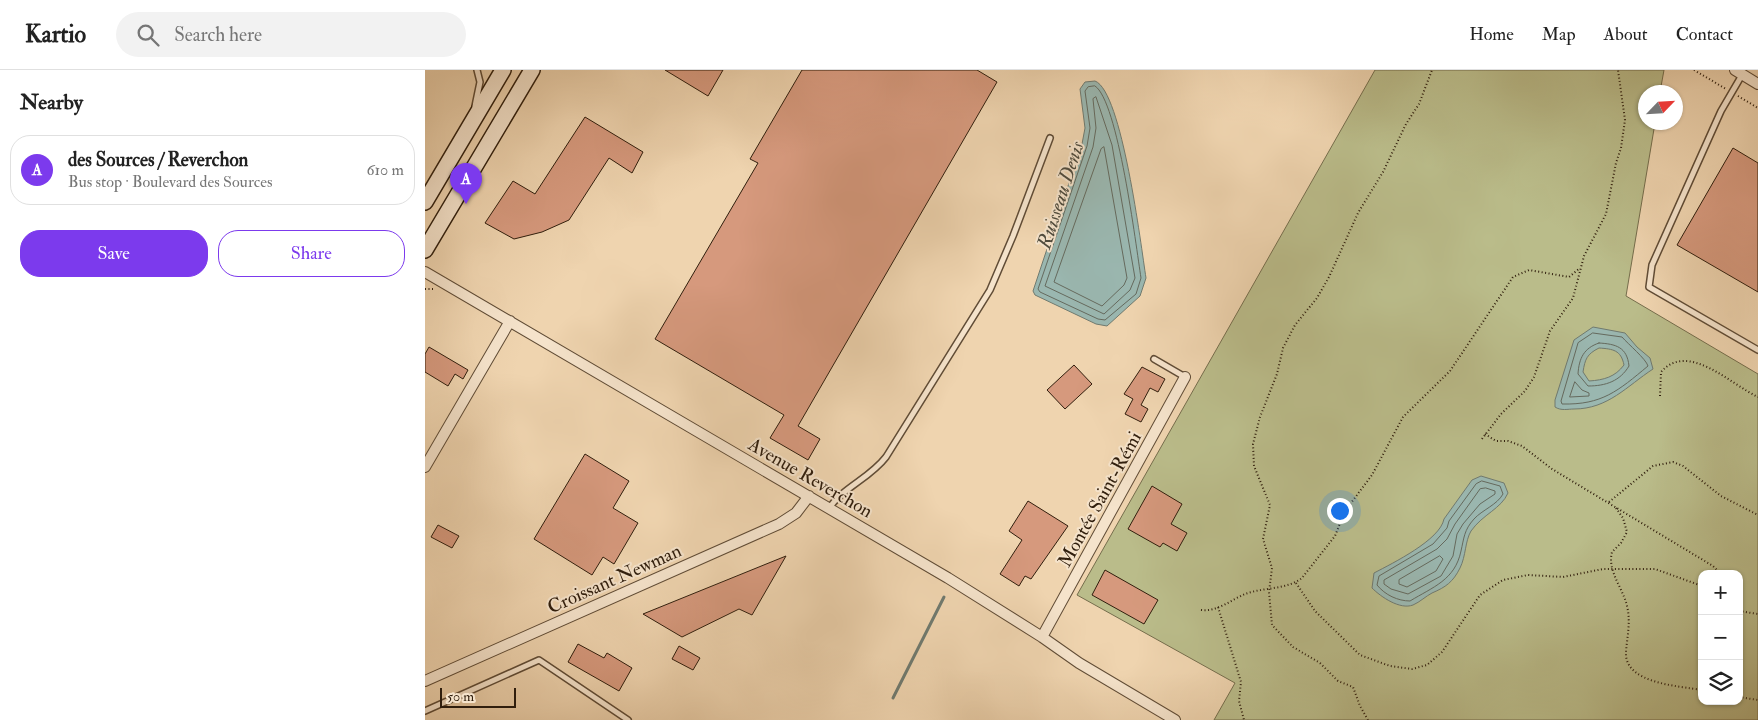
<!DOCTYPE html>
<meta charset="utf-8">
<style>
body{margin:0;font-family:"IM FELL Double Pica",serif;background:#f2f2f2;color:#222}
.controls{position:absolute;right:15px;bottom:15px;display:grid;overflow:hidden;border-radius:10px;box-shadow:0 1px 4px #0004}
.controls button{width:45px;height:45px;display:grid;place-items:center;padding:0;border:0;border-bottom:1px solid #e0e0e0;background:#fff;color:#222;font:25px sans-serif}
.compass{position:absolute;left:1213px;top:15px;width:45px;height:45px;border-radius:50%;background:#fff;box-shadow:0 1px 4px #0004;rotate:65deg}
.scale{position:absolute;left:15px;bottom:12px;width:76px;box-sizing:border-box;padding-left:5px;border:2px solid #301e0d;border-top:0;font-size:14px;line-height:18px;white-space:nowrap;color:#301e0d;-webkit-text-stroke:4px #f5e3cb;paint-order:stroke}
.you{position:absolute;left:914px;top:440px;width:18px;height:18px;margin:-12px;border:4px solid #fff;border-radius:50%;background:#1a73e8;box-shadow:0 0 0 8px #1a73e833}
.badge{display:grid;place-items:center;width:32px;height:32px;border-radius:50%;background:#7c3aed;color:#fff;font-size:16px;font-weight:700}
.pin{position:absolute;translate:-50% -41px;filter:drop-shadow(0 1px 2px #0008)}
.pin::after{content:'';position:absolute;top:26px;width:18px;height:15px;background:inherit;clip-path:polygon(0 0,100% 0,50% 100%)}
.list{margin:0;padding:0;list-style:none}
h2{display:flex;justify-content:space-between;align-items:center;height:65px;margin:0;padding:0 20px;font-size:21px}
h2 small{font-size:16px;font-weight:400;color:#767676}
.list li{display:grid;grid-template-columns:32px 1fr auto;gap:15px;align-items:center;box-sizing:border-box;height:70px;margin:0 10px 10px;padding:0 10px;border:1px solid #e0e0e0;border-radius:20px}
.list b{display:block;font-size:19px;white-space:nowrap}
.list p{margin:0;font-size:16px;white-space:nowrap;color:#767676}
.list em{font-size:16px;font-style:normal;color:#767676}
.actions{display:flex;gap:10px;padding:15px 20px}
.actions a{flex:1;padding:11px 0;border:1px solid #7c3aed;border-radius:20px;text-align:center;font-size:18px;color:#7c3aed}
.actions .main{background:#7c3aed;color:#fff}
.icon{flex:none;width:28px;height:28px;fill:none;stroke:currentColor;stroke-width:2;stroke-linecap:round;stroke-linejoin:round}
.map{position:relative;flex:none;width:1333px;height:650px;overflow:hidden}
header{display:flex;align-items:center;gap:30px;box-sizing:border-box;height:70px;padding:0 25px;background:#fff;border-bottom:1px solid #e0e0e0}
header strong{font-size:24px}
nav{display:flex;gap:28px;margin-inline-start:auto;font-size:18px}
.search{width:350px;height:45px;background:#f2f2f2;display:flex;align-items:center;gap:12px;box-sizing:border-box;padding:0 18px;border-radius:28px;color:#767676;font-size:19px}
main{display:flex}
aside{flex:1;background:#fff}
.map>svg:first-child{display:block}
</style>
<header>
<strong>Kartio</strong>
<div class="search"><svg class="icon" aria-label="search" viewBox="0 0 24 24"><circle cx="10" cy="10" r="6"/><path d="M15 15l6 6"/></svg>Search here</div>
<nav><a>Home</a><a>Map</a><a>About</a><a>Contact</a></nav>
</header>
<main>
<aside>
<h2>Nearby<small></small></h2>
<ul class="list">
<li><span class="badge">A</span><div><b>des Sources / Reverchon</b><p>Bus stop · Boulevard des Sources</p></div><em>610 m</em></li>
</ul>
<div class="actions"><a class="main">Save</a><a>Share</a></div>
</aside>
<div class="map">
<svg width="1333" height="650" viewBox="0 0 1333 650">
<rect width="100%" height="100%" fill="#efd4af"/>
<filter id="stains"><feTurbulence type="fractalNoise" baseFrequency=".004" numOctaves="4"/><feColorMatrix values="0 0 0 0 .2 0 0 0 0 .09 0 0 0 0 .02 0 0 0 .5 -.17"/></filter>
<radialGradient id="worn" r=".72"><stop offset=".6" stop-color="#630" stop-opacity="0"/><stop offset="1" stop-color="#630" stop-opacity=".3"/></radialGradient>
<path fill="#babc8a" stroke="#756d4c" fill-rule="evenodd" d="M 950,0 L 1239,0 L 1235,22 L 1220,22 L 1220,52 L 1230,53 L 1201,226 L 1333,304 L 1333,650 L 789,650 L 810,613 L 652,525 ZM 1277,504 L 1314,504 L 1314,631 L 1277,631 Z"/>
<path fill="#9ab7b0" stroke="#707a6f" fill-rule="evenodd" d="M 670,11 C 697,21 716,176 721,208 L 715,226 L 682,256 L 671,254 L 610,225 L 608,221 L 657,74 L 660,58 L 655,19 L 660,12 Z
M 1168,257 L 1200,263 L 1212,277 L 1225,288 L 1228,299 C 1202,316 1183,339 1149,339 C 1143,339 1136,341 1130,337 L 1130,330 L 1149,270 ZM 1174,278 C 1188,279 1196,280 1199,295 C 1190,307 1179,310 1164,311 L 1158,302 C 1160,289 1162,284 1174,278 Z
M 1056,406 L 1079,413 L 1083,423 C 1076,439 1058,444 1046,461 C 1040,471 1041,486 1035,498 C 1028,512 1021,517 1007,523 C 1001,526 995,532 988,535 C 975,540 956,527 947,518 L 949,503 C 968,493 1015,470 1019,449 L 1047,410 Z"/>
<g fill="none" stroke-linecap="round" stroke-linejoin="round">
<path stroke="#656a5e" stroke-width="1" d="M 670,16 C 693,30 711,176 716,208 L 711,224 L 680,250 L 673,249 L 615,222 L 613,219 L 662,76 L 665,58 L 660,21 L 663,17 Z
M 671,27 L 687,75 L 710,208 L 705,220 L 679,244 L 620,216 L 668,77 L 671,58 L 668,29 Z
M 679,77 L 702,208 L 699,215 L 677,236 L 629,212 L 676,79 Z
M 1168,263 L 1197,267 C 1203,274 1221,289 1223,296 C 1193,321 1177,335 1137,334 L 1136,331 L 1153,273 Z
M 1174,273 C 1191,274 1202,277 1204,296 C 1195,311 1181,316 1163,316 L 1153,304 C 1154,288 1159,278 1174,273 Z
M 1150,312 L 1157,320 L 1164,323 L 1164,326 L 1145,327 Z
M 1057,411 L 1075,416 L 1078,424 C 1072,435 1057,440 1049,449 C 1039,460 1039,468 1036,481 C 1030,510 1008,517 985,531 C 973,531 960,525 952,515 L 954,506 L 1008,474 L 1022,458 L 1024,451 L 1051,414 Z
M 1061,418 L 1070,421 L 1070,424 L 1055,434 L 1038,454 L 1032,464 L 1028,486 L 1016,506 L 983,524 L 966,519 L 959,514 L 959,510 L 1012,479 L 1022,469 L 1030,454 L 1055,419 Z
M 1015,486 L 1018,489 L 1011,501 L 982,517 L 974,514 L 974,510 Z"/>
<path stroke="#707a6f" stroke-width="3" d="M 468,628 L 519,527"/>
</g>
<path fill="#d6997d" stroke="#301e0d" d="M 240,0 L 298,0 L 283,26 Z
M 377,0 L 552,0 L 572,12 L 373,356 L 395,369 L 383,390 L 345,368 L 359,345 L 230,269 L 333,93 L 325,89 Z
M 160,47 L 218,82 L 207,103 L 184,88 L 144,150 L 117,162 L 89,169 L 60,153 L 88,111 L 110,124 Z
M 1308,78 L 1333,93 L 1333,222 L 1252,175 Z
M 4,277 L 43,300 L 38,309 L 30,304 L 23,316 L 0,302 L 0,284 Z
M 649,295 L 667,314 L 640,339 L 622,320 Z
M 717,297 L 740,309 L 733,322 L 725,318 L 716,335 L 723,339 L 716,352 L 700,344 L 708,329 L 699,324 Z
M 160,384 L 204,411 L 188,438 L 213,453 L 189,494 L 178,487 L 167,505 L 109,469 Z
M 727,416 L 757,434 L 746,454 L 762,463 L 752,481 L 738,473 L 735,477 L 703,459 Z
M 603,431 L 643,456 L 606,509 L 600,506 L 594,516 L 575,504 L 597,470 L 584,461 Z
M 13,455 L 34,466 L 27,478 L 6,467 Z
M 361,486 L 327,545 L 314,539 L 257,567 L 218,544 Z
M 680,500 L 733,530 L 719,554 L 667,525 Z
M 153,574 L 179,588 L 182,583 L 207,598 L 194,621 L 143,592 Z
M 254,576 L 275,588 L 268,600 L 247,589 Z"/>
<g fill="none" stroke-linecap="round" stroke-linejoin="round">
<g stroke="#604c36" stroke-width="8">
<path id="lane" d="M 1317,5 L 1296,41 L 1227,195 L 1224,217 L 1333,280
M 50,36 L 55,12 L 52,0
M 729,289 L 760,307
M 404,438 C 419,417 445,408 461,387 L 565,220 L 588,166 L 625,68
M 0,641 L 114,590 L 203,650"/>
</g>
<g stroke="#604c36" stroke-width="12">
<path id="street" d="M 1310,0 L 1333,14
M 0,202 L 523,508 L 617,567 L 654,593 L 750,650
M 0,397 L 85,251
M 617,567 L 760,307
M 0,611 L 354,454 L 371,443 L 384,426"/>
</g>
<g stroke="#301e0d" stroke-width="18">
<path id="secondary" d="M 0,132 L 78,0
M 0,180 L 107,0"/>
</g>
<path stroke="#301e0d" stroke-width="2" stroke-dasharray="1 2.5" stroke-linecap="butt" d="M 1269,0 L 1301,19
M 1313,26 L 1333,38
M 0,219 L 8,219
M 1235,326 L 1236,302 C 1263,271 1305,314 1333,327
M 1060,364 L 1071,371 L 1083,371 L 1097,376 L 1127,399 L 1288,496 L 1296,504
M 1057,369 L 1076,344 L 1100,321 L 1109,307 L 1125,261 L 1148,228 L 1159,186 L 1181,144 L 1191,93 L 1196,78 L 1200,50 L 1193,0
M 1184,432 L 1228,396 L 1248,392 L 1258,396 L 1296,426 L 1333,445
M 1191,438 L 1198,448 L 1202,462 L 1196,473 L 1187,482 C 1182,501 1198,518 1202,536 C 1206,552 1202,567 1201,582 C 1199,614 1255,616 1277,620
M 871,513 L 890,541 L 935,585 L 965,596 L 987,599 L 1002,595 L 1017,582 L 1055,525 L 1078,510 L 1103,505 L 1138,507 L 1178,499 L 1230,499 L 1277,516
M 793,537 L 816,612 L 814,631 L 819,650
M 776,540 C 792,542 806,530 820,524 C 839,517 861,520 877,508 L 910,466 L 920,441 L 947,405 L 978,347 L 1025,301 L 1088,207 L 1104,200 L 1144,207 L 1155,198
M 1314,541 L 1333,544
M 1314,627 L 1333,630
M 943,650 L 935,636 L 928,617 L 913,611 L 895,593 L 868,577 L 847,555 L 844,522 L 847,498 L 838,469 L 845,435 L 829,396 L 828,374 L 835,347 L 852,304 L 858,278 L 870,255 L 892,228 L 904,207 L 933,143 L 958,102 L 981,54 L 994,34 L 1007,0"/>
<use href="#lane" stroke="#f5e3cb" stroke-width="5"/>
<use href="#street" stroke="#f5e3cb" stroke-width="10"/>
<use href="#secondary" stroke="#f5e3cb" stroke-width="15"/>
</g>
<g text-anchor="middle" stroke-width="4" stroke-linejoin="round" paint-order="stroke">
<g font-size="19" fill="#301e0d" stroke="#f5e3cb">
<text transform="translate(386 407) rotate(30)" y="7">Avenue Reverchon</text>
<text transform="translate(674 429) rotate(-61)" y="7">Montée Saint-Rémi</text>
<text transform="translate(189 508) rotate(-24)" y="7">Croissant Newman</text>
</g>
<g font-size="20" font-style="italic" fill="#504c3e" stroke="#f5e3cb">
<text transform="translate(635 125) rotate(-72)" y="7">Ruisseau Denis</text>
</g>
</g>
<rect width="100%" height="100%" filter="url(#stains)"/>
<rect width="100%" height="100%" fill="url(#worn)"/>
</svg>
<div class="controls">
<button>+</button>
<button>−</button>
<button><svg class="icon" aria-label="layers" viewBox="0 0 24 24"><path d="M12 4l9 5-9 5-9-5zM3 14l9 5 9-5"/></svg></button>
</div>
<svg class="compass" viewBox="-18 -18 36 36"><path d="M0-13l5 13h-10z" fill="#e53935"/><path d="M0 13l5-13h-10z" fill="#767676"/></svg>
<div class="scale">50 m</div>
<div class="you"></div>
<div class="pin badge" style="left:41px;top:134px">A</div>
</div>
</main>
